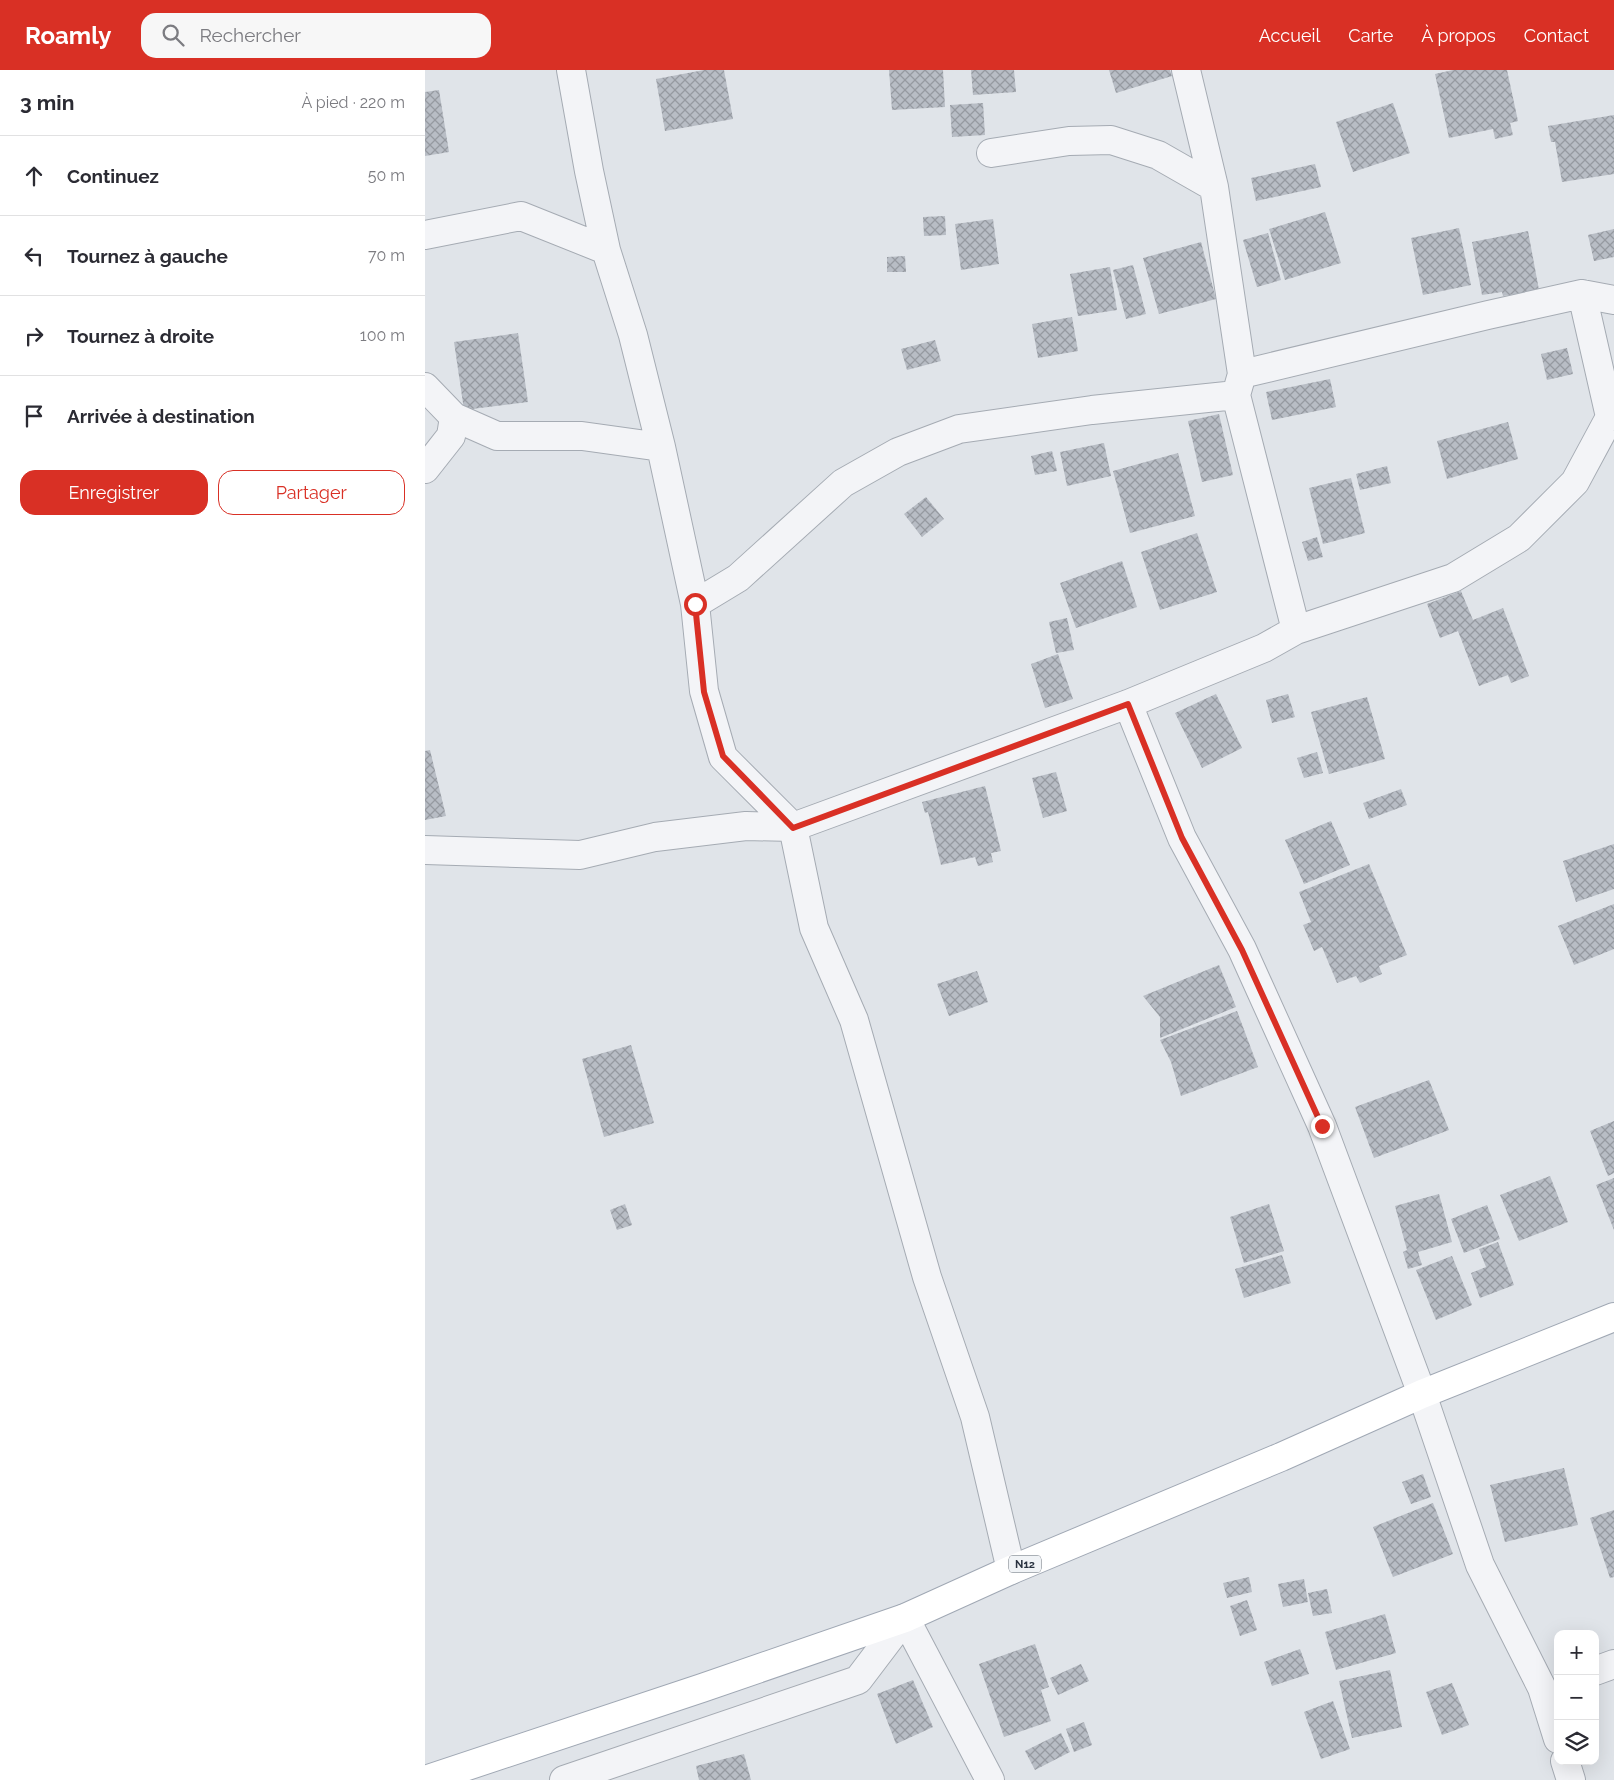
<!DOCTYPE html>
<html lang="fr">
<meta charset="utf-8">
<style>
body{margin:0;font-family:Raleway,sans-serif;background:#f7f7f7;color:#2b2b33}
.controls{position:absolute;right:15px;bottom:15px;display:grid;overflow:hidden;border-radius:10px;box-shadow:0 5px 20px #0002}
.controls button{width:45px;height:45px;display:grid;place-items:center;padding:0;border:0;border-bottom:1px solid #e1e1e2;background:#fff;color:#2b2b33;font:25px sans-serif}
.stop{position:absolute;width:15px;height:15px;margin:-11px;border:4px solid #d93025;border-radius:50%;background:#fff}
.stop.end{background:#d93025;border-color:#fff;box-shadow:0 1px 5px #0008}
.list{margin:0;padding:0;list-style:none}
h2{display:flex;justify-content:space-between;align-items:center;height:65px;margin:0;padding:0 20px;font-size:21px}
h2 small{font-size:16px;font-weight:400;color:#7c7c81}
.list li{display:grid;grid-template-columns:32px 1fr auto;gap:15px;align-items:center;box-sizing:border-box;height:80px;padding:0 20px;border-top:1px solid #e1e1e2}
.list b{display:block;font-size:19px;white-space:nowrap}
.list em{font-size:16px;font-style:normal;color:#7c7c81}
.actions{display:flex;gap:10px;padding:15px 20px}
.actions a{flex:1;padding:11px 0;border:1px solid #d93025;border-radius:15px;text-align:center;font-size:18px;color:#d93025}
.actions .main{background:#d93025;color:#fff}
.icon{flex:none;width:28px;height:28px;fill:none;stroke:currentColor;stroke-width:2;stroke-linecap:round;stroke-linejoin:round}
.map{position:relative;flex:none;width:1189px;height:1710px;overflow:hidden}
header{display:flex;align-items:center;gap:30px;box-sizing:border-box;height:70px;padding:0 25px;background:#d93025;color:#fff}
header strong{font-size:24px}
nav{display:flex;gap:28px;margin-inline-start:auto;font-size:18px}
.search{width:350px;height:45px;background:#f7f7f7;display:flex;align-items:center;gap:12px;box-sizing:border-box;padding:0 18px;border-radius:15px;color:#7c7c81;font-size:19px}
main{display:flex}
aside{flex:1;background:#fff}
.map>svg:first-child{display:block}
</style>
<header>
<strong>Roamly</strong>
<div class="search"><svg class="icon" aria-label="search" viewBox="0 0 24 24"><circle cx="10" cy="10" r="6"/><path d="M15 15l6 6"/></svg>Rechercher</div>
<nav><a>Accueil</a><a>Carte</a><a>À propos</a><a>Contact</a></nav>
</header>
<main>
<aside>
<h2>3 min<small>À pied · 220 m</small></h2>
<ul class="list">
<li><svg class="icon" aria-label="ahead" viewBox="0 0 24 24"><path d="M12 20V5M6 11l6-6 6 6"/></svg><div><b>Continuez</b></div><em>50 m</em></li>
<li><svg class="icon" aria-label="left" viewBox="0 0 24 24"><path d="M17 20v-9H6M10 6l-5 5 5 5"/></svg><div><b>Tournez à gauche</b></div><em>70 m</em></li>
<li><svg class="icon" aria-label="right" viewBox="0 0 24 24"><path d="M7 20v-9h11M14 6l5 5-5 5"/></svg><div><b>Tournez à droite</b></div><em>100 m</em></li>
<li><svg class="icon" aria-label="arrive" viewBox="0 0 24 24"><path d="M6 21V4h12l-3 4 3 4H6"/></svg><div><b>Arrivée à destination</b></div></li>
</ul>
<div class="actions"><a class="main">Enregistrer</a><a>Partager</a></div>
</aside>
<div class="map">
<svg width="1189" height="1710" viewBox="0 0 1189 1710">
<defs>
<pattern id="building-cross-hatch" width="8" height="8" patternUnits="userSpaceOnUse" patternTransform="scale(1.25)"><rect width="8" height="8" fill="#b8bdc5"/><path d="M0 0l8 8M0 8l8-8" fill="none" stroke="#969aa1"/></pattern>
</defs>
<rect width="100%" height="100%" fill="#e0e4e9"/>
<path fill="url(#building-cross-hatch)" d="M 279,0 L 299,0 L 308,49 L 240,61 L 231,9 Z
M 464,0 L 518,0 L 520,37 L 467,40 Z
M 546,0 L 589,0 L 591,22 L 548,25 Z
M 684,0 L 745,0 L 747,6 L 691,23 Z
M 1028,0 L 1082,0 L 1093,51 L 1085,53 L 1088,65 L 1070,69 L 1068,59 L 1024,68 L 1010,4 Z
M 14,20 L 24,82 L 0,86 L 0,22 Z
M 558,33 L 560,65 L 527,67 L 525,35 Z
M 968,33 L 985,83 L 928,102 L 911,52 Z
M 1189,45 L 1189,104 L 1137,112 L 1130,72 L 1126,72 L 1123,56 Z
M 890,94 L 896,117 L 831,131 L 826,108 Z
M 900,142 L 916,193 L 860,210 L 844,159 Z
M 520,146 L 521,165 L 499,166 L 498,147 Z
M 568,149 L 574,194 L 536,200 L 530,154 Z
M 1034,158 L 1046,215 L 998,225 L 986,168 Z
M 1189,159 L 1189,187 L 1169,191 L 1163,165 Z
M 1103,161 L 1114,220 L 1078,226 L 1077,222 L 1057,225 L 1047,172 Z
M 843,163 L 856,210 L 832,217 L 818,170 Z
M 776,172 L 791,229 L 734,244 L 718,188 Z
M 480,186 L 481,202 L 462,202 L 462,187 Z
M 708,195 L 721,244 L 701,249 L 688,200 Z
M 685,197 L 692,240 L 653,246 L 645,204 Z
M 647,247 L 653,281 L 613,288 L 607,254 Z
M 93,263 L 103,332 L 39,340 L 29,272 Z
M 510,270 L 516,291 L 482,300 L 476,279 Z
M 1142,278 L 1148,304 L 1122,310 L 1116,284 Z
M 905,309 L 911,337 L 847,350 L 841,322 Z
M 794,344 L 808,405 L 777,412 L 763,351 Z
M 1083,352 L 1093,389 L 1022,409 L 1012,371 Z
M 679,373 L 686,406 L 642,416 L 635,382 Z
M 627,381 L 632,401 L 610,405 L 606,386 Z
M 753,383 L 770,446 L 705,463 L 688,401 Z
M 962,396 L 966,413 L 935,420 L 931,404 Z
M 926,408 L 940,463 L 898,474 L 884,418 Z
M 501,427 L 519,449 L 497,467 L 479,444 Z
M 772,463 L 792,522 L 735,540 L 716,482 Z
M 892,467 L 898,487 L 883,491 L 877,472 Z
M 697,491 L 712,537 L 651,558 L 635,513 Z
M 1036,521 L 1048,550 L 1078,538 L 1104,606 L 1086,613 L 1083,605 L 1054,616 L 1033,561 L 1015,568 L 1002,534 Z
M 642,548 L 649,580 L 631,583 L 624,552 Z
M 633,584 L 648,629 L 620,638 L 606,594 Z
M 791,624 L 817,678 L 777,698 L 750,643 Z
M 863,624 L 870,647 L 847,653 L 841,630 Z
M 942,627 L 960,689 L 904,704 L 886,642 Z
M 5,680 L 21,746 L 0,750 L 0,681 Z
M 892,682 L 898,703 L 879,708 L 872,688 Z
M 631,702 L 642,741 L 618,748 L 607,708 Z
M 560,716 L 576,781 L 566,783 L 568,792 L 553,796 L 550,787 L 516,795 L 503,742 L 500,743 L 497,732 Z
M 976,719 L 982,735 L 944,749 L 938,733 Z
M 906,751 L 925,795 L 879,814 L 860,770 Z
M 1189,774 L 1189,819 L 1151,832 L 1138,791 Z
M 944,794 L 982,885 L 954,896 L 957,904 L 935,913 L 931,906 L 912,913 L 897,877 L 889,881 L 878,855 L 886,852 L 874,822 Z
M 1189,834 L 1189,879 L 1149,895 L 1133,856 Z
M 794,895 L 811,937 L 735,968 L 735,947 L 718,926 Z
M 552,901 L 563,932 L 524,946 L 512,914 Z
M 812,941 L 833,997 L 756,1026 L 746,992 L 735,970 Z
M 206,975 L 229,1053 L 179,1067 L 157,989 Z
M 1004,1010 L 1024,1060 L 949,1088 L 930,1037 Z
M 1189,1051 L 1189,1103 L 1183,1106 L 1165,1061 Z
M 1125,1106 L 1143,1152 L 1094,1171 L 1075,1125 Z
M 1189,1108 L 1189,1160 L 1171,1115 Z
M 1014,1124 L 1027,1172 L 993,1182 L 997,1195 L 983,1199 L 978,1182 L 982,1180 L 970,1136 Z
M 200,1134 L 207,1155 L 192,1160 L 185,1140 Z
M 844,1134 L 859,1181 L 819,1193 L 805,1147 Z
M 1062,1135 L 1075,1169 L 1039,1183 L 1026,1149 Z
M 1073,1172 L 1089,1215 L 1055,1228 L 1046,1203 L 1061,1197 L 1054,1179 Z
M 857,1185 L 866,1213 L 819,1228 L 810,1199 Z
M 1027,1186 L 1047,1235 L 1011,1250 L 991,1200 Z
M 1139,1398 L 1153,1455 L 1080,1472 L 1065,1415 Z
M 998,1404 L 1006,1427 L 986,1434 L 977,1412 Z
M 1008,1433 L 1028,1484 L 968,1507 L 948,1457 Z
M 1189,1440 L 1189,1507 L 1185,1508 L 1165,1448 Z
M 824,1507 L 827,1522 L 802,1528 L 798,1513 Z
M 879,1509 L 883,1532 L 858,1537 L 853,1514 Z
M 902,1519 L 907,1543 L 888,1546 L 883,1523 Z
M 822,1530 L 832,1560 L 815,1566 L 805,1536 Z
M 960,1544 L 971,1583 L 911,1600 L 900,1562 Z
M 610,1574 L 624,1617 L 616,1620 L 626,1651 L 579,1667 L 554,1594 Z
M 875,1579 L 884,1604 L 847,1616 L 839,1592 Z
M 656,1594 L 664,1611 L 633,1625 L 625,1608 Z
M 965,1600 L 977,1657 L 927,1668 L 914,1611 Z
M 488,1610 L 508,1657 L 471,1674 L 452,1624 Z
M 1027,1613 L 1044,1655 L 1017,1665 L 1001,1622 Z
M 908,1631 L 925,1679 L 896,1689 L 879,1642 Z
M 659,1652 L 667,1675 L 649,1682 L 641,1659 Z
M 636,1663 L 645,1682 L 610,1700 L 600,1681 Z
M 319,1684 L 326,1710 L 274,1710 L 271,1696 Z"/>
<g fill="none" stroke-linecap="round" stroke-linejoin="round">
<g stroke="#a5abb3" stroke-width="30">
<path id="street" d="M 146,0 L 164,101 L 181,180 L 208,265 L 236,377 L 270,534 L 279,621 L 298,687 L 368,757 L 389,858 L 429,950 L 502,1207 L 550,1347 L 586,1500
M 761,0 L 789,117 L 817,304 L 811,325 L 871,560
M 566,83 L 644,71 L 686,70 L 733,85 L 789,117
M 0,165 L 96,146 L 181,180
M 1157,224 L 1185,347
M 817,304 L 1063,245 L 1157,224 L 1189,230
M 0,317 L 29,347 L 72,366 L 157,366 L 236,377
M 0,399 L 26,366 L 29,347
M 270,534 L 313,508 L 418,413 L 473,382 L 534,359 L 667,340 L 811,325
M 703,634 L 757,768 L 817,879 L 897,1056 L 997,1324 L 1055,1495 L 1117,1618 L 1133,1669
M 0,780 L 155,785 L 230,767 L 321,756 L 368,757 L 703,634 L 839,578 L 871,560 L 1028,508 L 1094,468 L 1150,412 L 1185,347 L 1189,346
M 1170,1601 L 1189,1594
M 1140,1691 L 1146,1710
M 139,1710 L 433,1610 L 480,1548 L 565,1710"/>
</g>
<g stroke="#a0a8b4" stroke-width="30">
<path id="primary" d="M 0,1710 L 277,1618 L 480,1548 L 586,1500 L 856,1387 L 997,1324 L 1189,1247"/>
</g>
<use href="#street" stroke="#f3f4f7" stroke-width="28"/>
<use href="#primary" stroke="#fff" stroke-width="28"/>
</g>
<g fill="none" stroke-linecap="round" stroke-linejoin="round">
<path stroke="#d93025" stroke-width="6" d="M 270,534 L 279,622 L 298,686 L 368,758 L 703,634 L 757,768 L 817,880 L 897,1056"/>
</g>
<g text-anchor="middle" stroke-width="4" stroke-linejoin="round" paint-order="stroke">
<rect fill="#f0f3f6" stroke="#656c77" stroke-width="1" x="584" y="1485.5" width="32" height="17" rx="4"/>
<g font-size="11" font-weight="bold" fill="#293240">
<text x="600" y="1498">N12</text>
</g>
</g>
</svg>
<div class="controls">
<button>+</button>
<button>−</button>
<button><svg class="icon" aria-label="layers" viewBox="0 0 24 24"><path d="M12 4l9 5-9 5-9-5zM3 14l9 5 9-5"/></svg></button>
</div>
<div class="stop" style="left:270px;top:534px"></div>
<div class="stop end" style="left:897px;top:1056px"></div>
</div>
</main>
